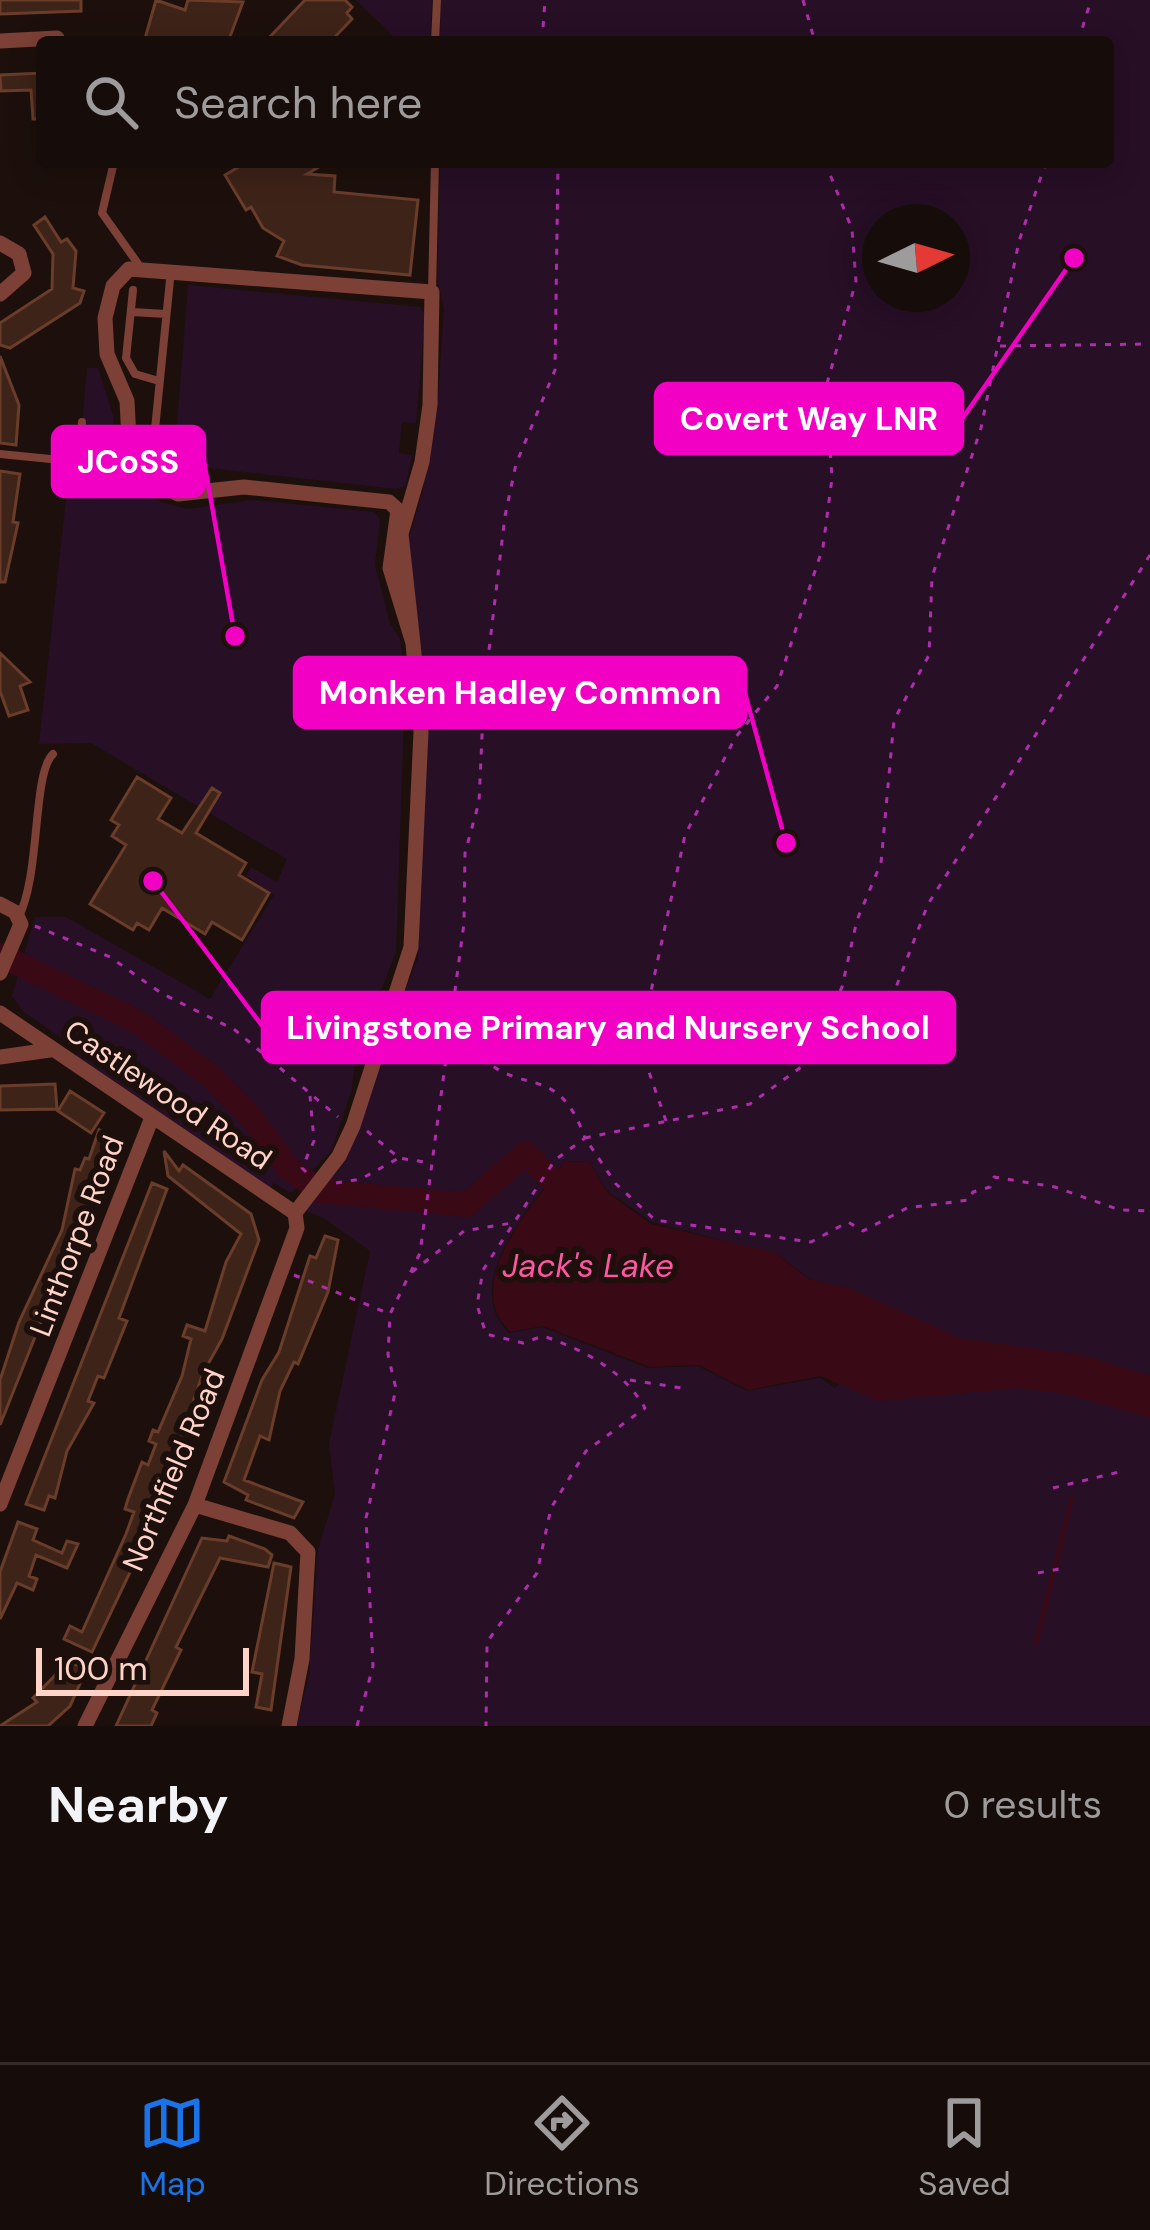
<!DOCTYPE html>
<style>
body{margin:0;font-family:"DM Sans",sans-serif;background:#1f1512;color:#f1f3f6}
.compass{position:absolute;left:862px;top:204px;width:108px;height:108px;border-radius:50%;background:#160c09;box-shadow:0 6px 30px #0003;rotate:85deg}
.scale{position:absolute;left:36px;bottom:30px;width:213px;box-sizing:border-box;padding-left:12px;border:6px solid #ffd3c8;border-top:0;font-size:33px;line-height:42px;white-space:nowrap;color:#ffd3c8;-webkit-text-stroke:9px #1d100c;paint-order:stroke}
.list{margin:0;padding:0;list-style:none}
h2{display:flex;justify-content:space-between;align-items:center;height:156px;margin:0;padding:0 48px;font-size:51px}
h2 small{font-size:39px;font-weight:400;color:#9e9b9c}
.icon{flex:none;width:66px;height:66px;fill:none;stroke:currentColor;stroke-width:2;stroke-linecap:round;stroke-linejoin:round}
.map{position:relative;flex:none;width:1150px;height:1726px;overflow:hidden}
.search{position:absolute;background:#160c09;box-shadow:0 6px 30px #0003;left:36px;right:36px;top:36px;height:132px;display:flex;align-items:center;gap:30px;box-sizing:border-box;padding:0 42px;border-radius:12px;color:#9e9b9c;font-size:45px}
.sheet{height:336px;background:#160c09}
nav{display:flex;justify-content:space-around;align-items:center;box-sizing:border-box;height:168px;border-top:3px solid #352c2a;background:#160c09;font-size:33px;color:#9e9b9c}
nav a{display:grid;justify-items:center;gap:6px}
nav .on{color:#1a73e8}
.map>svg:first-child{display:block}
</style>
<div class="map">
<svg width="1150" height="1726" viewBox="0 0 1150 1726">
<rect width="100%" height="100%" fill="#1d100c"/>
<path fill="#270f26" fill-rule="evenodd" d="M 356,0 L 432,0 L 430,42 L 399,42 Z
M 441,0 L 1150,0 L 1150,1726 L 296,1726 L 309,1676 L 318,1549 L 335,1494 L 329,1444 L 370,1251 L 324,1218 L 300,1209 L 313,1193 L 378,1060 L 418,958 L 428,696 L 405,551 L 422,494 L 438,396 L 444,309 L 437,279 L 440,162 L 1108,162 L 1108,42 L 440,42 ZM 880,222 L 952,222 L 952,294 L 880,294 ZM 589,1161 L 607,1191 L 652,1222 L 778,1255 L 810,1279 L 850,1289 L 858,1364 L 835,1388 L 820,1378 L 747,1391 L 698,1366 L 648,1368 L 542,1327 L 509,1333 C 459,1285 531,1205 564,1162 Z
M 188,285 L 420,307 L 425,315 L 416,423 L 402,422 L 399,453 L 412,455 L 406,485 L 396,489 L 174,464 Z
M 87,368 L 98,368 L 114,418 L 110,454 L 80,452 Z
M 69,472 L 124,476 L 160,502 L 188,509 L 252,500 L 374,512 L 380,519 L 375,565 L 390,624 L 400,639 L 405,684 L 396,953 L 357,1050 L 351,1092 L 331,1151 L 291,1193 L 274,1183 L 270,1188 L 76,1055 L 79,1050 L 24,1012 L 12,996 L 35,917 L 66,917 L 210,999 L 274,895 L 246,876 L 251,867 L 277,882 L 287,859 L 91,743 L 39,744 Z"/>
<path fill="#390916" d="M 589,1161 L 607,1192 L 651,1224 L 774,1252 L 809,1279 L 850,1288 L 960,1338 L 1083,1355 L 1150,1376 L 1150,1418 L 1066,1394 L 1018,1388 L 878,1401 L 821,1376 L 748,1390 L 699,1365 L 650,1367 L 543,1326 L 510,1332 C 460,1281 533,1207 564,1162 Z"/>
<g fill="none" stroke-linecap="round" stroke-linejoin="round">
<path stroke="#390916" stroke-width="4.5" d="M 1036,1643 L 1072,1498"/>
<path stroke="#390916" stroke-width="24" d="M 0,955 L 138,1022 L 212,1077 L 253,1119 L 288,1168 L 320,1191 L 467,1205 L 526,1153 L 551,1180"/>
</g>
<path fill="#3e2318" stroke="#6a3c2a" stroke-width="3" d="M 0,0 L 81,0 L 81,11 L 0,14 Z
M 156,0 L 185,10 L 188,0 L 243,2 L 228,42 L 144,42 Z
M 305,0 L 345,0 L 352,7 L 347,13 L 352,19 L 330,42 L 265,42 Z
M 42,73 L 42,119 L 33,119 L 31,90 L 1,91 L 0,75 Z
M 233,162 L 327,162 L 307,174 L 335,176 L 334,192 L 418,200 L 410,275 L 302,265 L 277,256 L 284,241 L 263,228 L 251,207 L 246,210 L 225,175 L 237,168 Z
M 45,217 L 61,242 L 67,239 L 76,251 L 73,288 L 84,291 L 80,303 L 10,348 L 0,345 L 0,323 L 52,289 L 53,254 L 34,225 Z
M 0,356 L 19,405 L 16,445 L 0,443 Z
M 0,471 L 20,474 L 13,522 L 18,523 L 5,582 L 0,582 Z
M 0,653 L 30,682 L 20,686 L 28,710 L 9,716 L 0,691 Z
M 137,777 L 171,798 L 158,819 L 182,833 L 212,788 L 220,793 L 196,833 L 246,863 L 239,875 L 269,893 L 242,940 L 212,922 L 205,934 L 162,908 L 149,930 L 137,923 L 133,930 L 90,904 L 126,845 L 112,836 L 119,825 L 111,820 Z
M 55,1084 L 57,1109 L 0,1110 L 0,1086 Z
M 70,1091 L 104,1113 L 91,1133 L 58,1111 Z
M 99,1130 L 115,1136 L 0,1425 L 0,1380 L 19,1322 L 62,1230 L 75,1169 L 80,1170 L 85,1158 L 89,1159 Z
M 164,1151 L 179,1171 L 183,1165 L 251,1214 L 259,1240 L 222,1339 L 203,1373 L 144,1543 L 92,1652 L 64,1639 L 70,1626 L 82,1632 L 126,1534 L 134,1512 L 125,1509 L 128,1499 L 142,1462 L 148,1465 L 156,1444 L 149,1441 L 153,1430 L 158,1432 L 182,1376 L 191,1339 L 183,1336 L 187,1325 L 205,1331 L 226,1262 L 241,1234 L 168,1176 Z
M 152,1183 L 167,1189 L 119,1318 L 127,1321 L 104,1378 L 98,1376 L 88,1401 L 94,1403 L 67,1451 L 55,1498 L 49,1496 L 44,1510 L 26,1504 Z
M 325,1236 L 338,1240 L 328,1292 L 298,1364 L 294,1362 L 280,1391 L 269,1440 L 260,1436 L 244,1480 L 303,1502 L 294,1518 L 246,1500 L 248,1495 L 224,1482 L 262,1380 L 279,1352 L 310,1256 L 316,1258 Z
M 18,1522 L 37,1529 L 33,1540 L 62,1553 L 67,1541 L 78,1544 L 67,1568 L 36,1555 L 29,1576 L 37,1579 L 33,1590 L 17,1583 L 0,1619 L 0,1572 Z
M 229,1536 L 265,1549 L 272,1555 L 268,1567 L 220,1558 L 176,1647 L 181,1650 L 152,1710 L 157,1713 L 151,1726 L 116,1726 L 202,1538 L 227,1541 Z
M 274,1563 L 291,1567 L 271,1710 L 256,1707 L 262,1674 L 252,1672 Z
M 68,1662 L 87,1668 L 70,1706 L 48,1726 L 0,1726 L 37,1702 L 33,1698 Z"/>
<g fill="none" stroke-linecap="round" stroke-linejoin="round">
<path stroke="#ae2daa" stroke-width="3" stroke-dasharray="6 9" stroke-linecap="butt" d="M 803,0 L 815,42
M 542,42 L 545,0
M 1078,42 L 1091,0
M 1000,346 L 1150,344
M 1150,555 L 928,904 L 890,1003 L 750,1104 L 585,1138 L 616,1184 L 655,1220 L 811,1242 L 848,1222 L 863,1231 L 907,1208 L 969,1200 L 973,1192 L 990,1187 L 994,1177 L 1055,1187 L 1120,1210 L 1150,1211
M 35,926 L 110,957 L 161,993 L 235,1030 L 338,1117
M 449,1027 C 466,1037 470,1047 484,1059 C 525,1096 558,1063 585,1138 L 555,1160 L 483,1270 L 477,1305 L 486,1334 L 523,1343 L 543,1336 C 584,1350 623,1370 645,1408 L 586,1451 L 551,1508 L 537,1573 L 487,1642 L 486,1726
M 836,1045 L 825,1024 L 842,987 L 857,920 L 881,863 L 894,720 L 929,655 L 932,577 L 981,428 L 1019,241 L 1046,162
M 666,1121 L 649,1072 L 646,1014 L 685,835 L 735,738 L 777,686 L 823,547 L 832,478 L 826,387 L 856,281 L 852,229 L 825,162
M 367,1131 L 399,1158 L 431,1163
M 306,1172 L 302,1168 L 314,1141 L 310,1096
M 336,1183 L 361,1179 L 397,1159
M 412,1272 L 464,1231 L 512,1223
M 294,1275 L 390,1314
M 630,1380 L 688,1389
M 1053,1488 L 1119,1472
M 1038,1573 L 1059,1569
M 357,1726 L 373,1666 L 366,1518 L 396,1389 L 388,1355 L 390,1314 L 420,1253 L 464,923 L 465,853 L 479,802 L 484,692 L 505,516 L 516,464 L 555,370 L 558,162"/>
<path stroke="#7c4036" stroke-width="8" d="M 435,42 L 437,0
M 114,162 L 102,213 L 141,268
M 133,290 L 126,358 L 135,374 L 159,381
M 432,292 L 435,162
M 132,312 L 166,314
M 0,454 L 151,469 L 171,270
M 79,463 L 82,422
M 18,918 C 41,876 32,774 53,754"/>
<path stroke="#7c4036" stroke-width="15" d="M 0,41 L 57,38
M 0,243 L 19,254 L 24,273 L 0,294
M 0,904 L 15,912 L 21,924 L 0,973
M 0,1013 L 295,1213 L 297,1228 L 195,1505 L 85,1726
M 0,1057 L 50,1050
M 295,1213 L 339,1156 L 353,1126 L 411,947 L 421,732 L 413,643 L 390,568 L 398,510 L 389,502 L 244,487 L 178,494 L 140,471 L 130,457 L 127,401 L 107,354 L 105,318 L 113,286 L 129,269 L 432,292 L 430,405 L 422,462 L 401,534 L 413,643
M 0,1504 L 151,1120
M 195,1505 L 290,1533 L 308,1552 L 302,1659 L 289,1726"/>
</g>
<g text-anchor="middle" stroke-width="12" stroke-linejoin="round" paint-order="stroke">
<g font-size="30" fill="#ffd3c8" stroke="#1d100c">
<text transform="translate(168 1095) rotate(34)" y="10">Castlewood Road</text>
<text transform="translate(77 1236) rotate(-69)" y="10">Linthorpe Road</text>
<text transform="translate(174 1470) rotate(-67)" y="10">Northfield Road</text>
</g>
<g font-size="33" font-style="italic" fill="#ff56a1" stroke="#1d100c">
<text x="588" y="1277">Jack's Lake</text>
</g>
</g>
<path fill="none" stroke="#f200c4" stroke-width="4.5" d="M1074 258L962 419M235 636L204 461M786 843L745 693M153 881L263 1027"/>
<g fill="#f200c4" stroke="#1d100c" stroke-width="4.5">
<circle cx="1074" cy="258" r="12"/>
<circle cx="235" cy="636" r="12"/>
<circle cx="786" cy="843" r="12"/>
<circle cx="153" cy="881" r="12"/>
</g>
<g fill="#f200c4" stroke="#f200c4" stroke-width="4.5">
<rect x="656" y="384" width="306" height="69" rx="12"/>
<rect x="53" y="427" width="151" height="69" rx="12"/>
<rect x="295" y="658" width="450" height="69" rx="12"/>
<rect x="263" y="993" width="691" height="69" rx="12"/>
</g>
<g font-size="33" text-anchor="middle" font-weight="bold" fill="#fff">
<text x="809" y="430">Covert Way LNR</text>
<text x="128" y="473">JCoSS</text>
<text x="520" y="704">Monken Hadley Common</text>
<text x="608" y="1039">Livingstone Primary and Nursery School</text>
</g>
</svg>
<svg class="compass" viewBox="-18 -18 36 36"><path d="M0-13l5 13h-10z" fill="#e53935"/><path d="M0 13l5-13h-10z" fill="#9e9b9c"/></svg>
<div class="scale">100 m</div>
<div class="search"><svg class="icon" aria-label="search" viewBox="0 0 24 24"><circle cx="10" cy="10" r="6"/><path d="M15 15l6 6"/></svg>Search here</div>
</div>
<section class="sheet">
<h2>Nearby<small>0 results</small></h2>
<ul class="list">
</ul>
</section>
<nav>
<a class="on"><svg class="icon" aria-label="map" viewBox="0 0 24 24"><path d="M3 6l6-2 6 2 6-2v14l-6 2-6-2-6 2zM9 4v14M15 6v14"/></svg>Map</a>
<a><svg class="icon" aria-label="directions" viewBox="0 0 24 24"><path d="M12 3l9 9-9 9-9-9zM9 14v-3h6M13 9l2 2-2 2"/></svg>Directions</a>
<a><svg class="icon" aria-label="saved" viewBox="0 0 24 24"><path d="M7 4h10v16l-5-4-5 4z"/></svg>Saved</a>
</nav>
